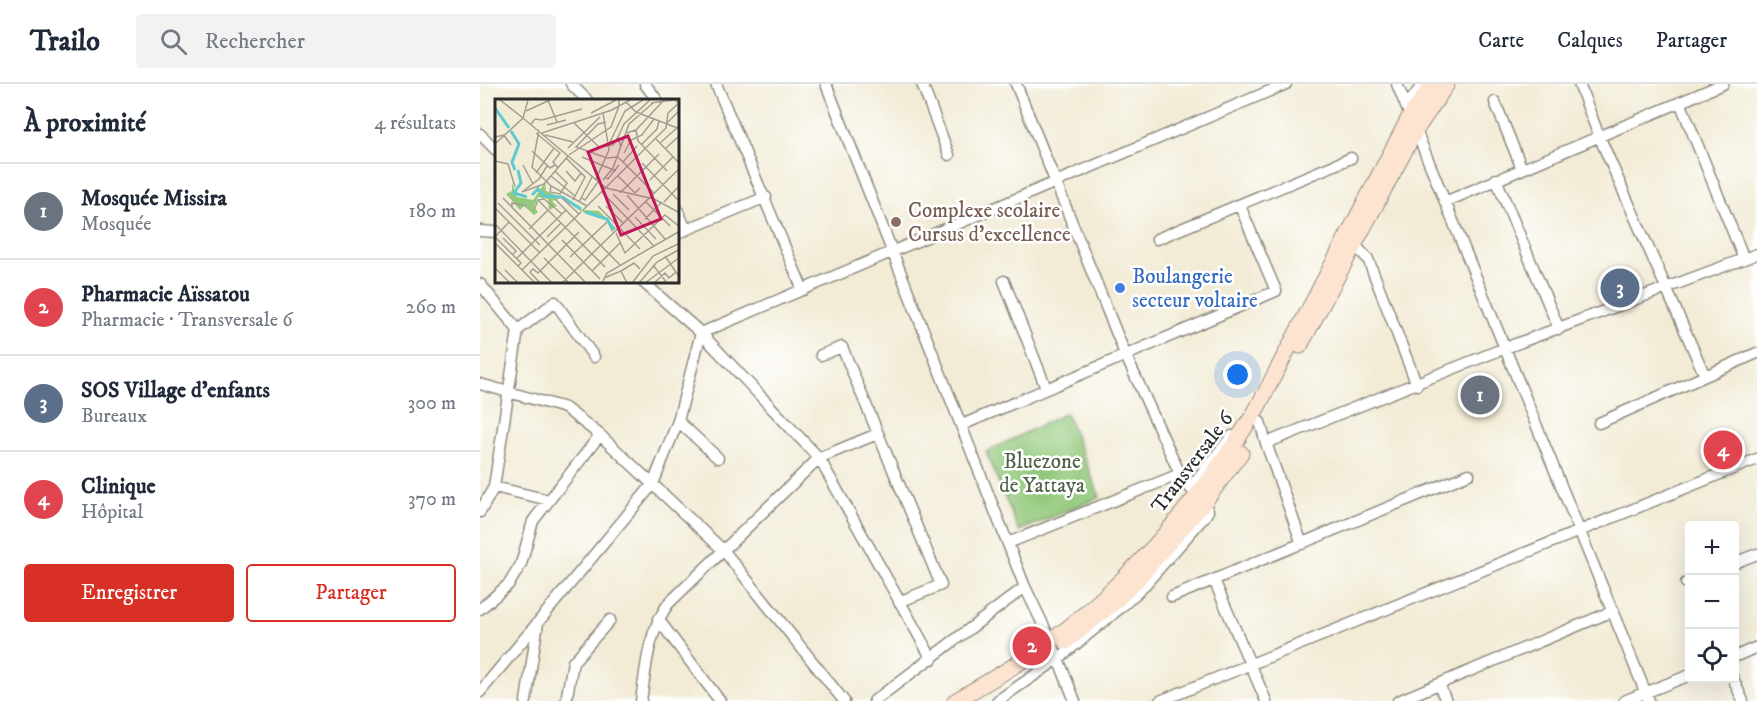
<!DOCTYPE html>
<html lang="fr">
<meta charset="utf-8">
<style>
body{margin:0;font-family:"IM FELL DW Pica",serif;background:#f2f2f3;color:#1f2937}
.controls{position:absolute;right:18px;bottom:18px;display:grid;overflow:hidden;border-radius:6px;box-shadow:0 6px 24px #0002}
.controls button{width:54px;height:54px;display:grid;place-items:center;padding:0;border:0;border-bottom:2px solid #e0e1e3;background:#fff;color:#1f2937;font:30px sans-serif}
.you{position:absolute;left:758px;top:291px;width:21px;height:21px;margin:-15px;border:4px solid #fff;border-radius:50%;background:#1a73e8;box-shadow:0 0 0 9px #1a73e833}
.badge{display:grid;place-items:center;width:39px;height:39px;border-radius:50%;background:#d93025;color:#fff;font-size:20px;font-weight:700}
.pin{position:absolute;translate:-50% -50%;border:3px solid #fff;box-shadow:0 2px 6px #0006}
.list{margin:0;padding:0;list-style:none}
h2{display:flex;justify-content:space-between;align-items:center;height:78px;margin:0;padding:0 24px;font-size:26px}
h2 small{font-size:20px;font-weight:400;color:#747a83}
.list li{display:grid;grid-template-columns:39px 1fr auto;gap:18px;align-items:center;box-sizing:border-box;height:96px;padding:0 24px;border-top:2px solid #e0e1e3}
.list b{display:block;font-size:22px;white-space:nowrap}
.list p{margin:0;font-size:20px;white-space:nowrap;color:#747a83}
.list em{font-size:20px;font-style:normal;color:#747a83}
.actions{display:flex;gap:12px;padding:18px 24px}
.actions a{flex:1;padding:14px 0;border:2px solid #d93025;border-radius:6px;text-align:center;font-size:21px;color:#d93025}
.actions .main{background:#d93025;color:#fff}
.icon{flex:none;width:33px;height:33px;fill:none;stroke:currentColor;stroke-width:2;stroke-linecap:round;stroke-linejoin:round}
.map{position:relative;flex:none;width:1277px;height:617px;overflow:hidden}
header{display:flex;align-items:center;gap:36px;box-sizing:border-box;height:84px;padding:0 30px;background:#fff;border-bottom:2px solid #e0e1e3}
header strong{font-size:28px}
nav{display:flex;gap:33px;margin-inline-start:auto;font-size:21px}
.search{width:420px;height:54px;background:#f2f2f3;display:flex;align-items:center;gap:15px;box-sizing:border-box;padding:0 21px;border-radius:6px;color:#747a83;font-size:22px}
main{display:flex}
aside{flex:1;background:#fff}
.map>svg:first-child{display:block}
</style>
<header>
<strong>Trailo</strong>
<div class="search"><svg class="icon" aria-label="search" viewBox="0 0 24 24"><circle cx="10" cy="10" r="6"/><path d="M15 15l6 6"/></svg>Rechercher</div>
<nav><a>Carte</a><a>Calques</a><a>Partager</a></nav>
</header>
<main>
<aside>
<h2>À proximité<small>4 résultats</small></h2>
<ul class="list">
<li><span class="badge" style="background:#6b7280">1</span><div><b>Mosquée Missira</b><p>Mosquée</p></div><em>180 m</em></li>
<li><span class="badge" style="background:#e0444e">2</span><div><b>Pharmacie Aïssatou</b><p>Pharmacie · Transversale 6</p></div><em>260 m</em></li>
<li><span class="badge" style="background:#5c6f8a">3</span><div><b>SOS Village d'enfants</b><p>Bureaux</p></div><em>300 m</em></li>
<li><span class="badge" style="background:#e0444e">4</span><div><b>Clinique</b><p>Hôpital</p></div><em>370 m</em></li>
</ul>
<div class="actions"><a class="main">Enregistrer</a><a>Partager</a></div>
</aside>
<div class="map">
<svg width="1277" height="617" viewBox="0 0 1277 617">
<rect width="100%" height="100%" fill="#fff"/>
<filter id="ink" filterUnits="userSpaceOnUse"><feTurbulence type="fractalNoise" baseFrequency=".0167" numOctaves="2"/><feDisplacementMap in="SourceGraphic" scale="12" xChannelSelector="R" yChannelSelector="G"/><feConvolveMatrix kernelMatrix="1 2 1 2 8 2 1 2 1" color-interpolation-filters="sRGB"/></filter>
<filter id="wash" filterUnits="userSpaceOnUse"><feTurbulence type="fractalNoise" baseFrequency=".008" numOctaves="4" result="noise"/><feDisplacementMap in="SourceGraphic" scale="24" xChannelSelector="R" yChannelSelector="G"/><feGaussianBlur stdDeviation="1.35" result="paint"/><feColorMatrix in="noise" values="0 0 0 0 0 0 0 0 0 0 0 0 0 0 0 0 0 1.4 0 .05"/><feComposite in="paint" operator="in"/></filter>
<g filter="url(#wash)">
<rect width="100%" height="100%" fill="#f2ebd5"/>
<path fill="#93c97b" stroke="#5f7a53" stroke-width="1.5" d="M 586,329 L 620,413 L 539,447 L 506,368 Z"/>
</g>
<g filter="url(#ink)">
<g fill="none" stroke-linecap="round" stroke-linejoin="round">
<g stroke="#8e8b80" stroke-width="13">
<path id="minor" d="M 91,0 L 107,16
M 165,0 L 177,16
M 236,0 L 323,206
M 346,0 L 545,503 L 571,557 L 595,617
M 442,0 L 469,71
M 536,0 L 645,270 L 700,390 L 716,411
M 917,0 L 1169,617
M 1099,0 L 1119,52 L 1225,292
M 1015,18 L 1042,85
M 1200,18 L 1264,175
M 926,23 L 943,0
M 0,50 L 16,66
M 1016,95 L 1079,245
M 965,118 L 1243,0
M 198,127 L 206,146
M 0,147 L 16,148
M 198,149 L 286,113
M 677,155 L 871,74
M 874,160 L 888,175 L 937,301
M 524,197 L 566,304
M 163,198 L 221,249 L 339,374 L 452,575
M 0,200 L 38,246 L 14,403 L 0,428
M 38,246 L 75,218 L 114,273
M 341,271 L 362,263 L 461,501 L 419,518
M 0,300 L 85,324 L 120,351 L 244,467 L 364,617
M 198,337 L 238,374
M 780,338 L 786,359 L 1025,264 L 1277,170
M 1119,339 L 1277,269
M 482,341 L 796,207 L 760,122
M 786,359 L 822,460
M 14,403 L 69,416
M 710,404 L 752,352
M 528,459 L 700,390
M 1254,479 L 1277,470
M 734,496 L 786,617
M 1206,499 L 1210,498
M 692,513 L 989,390
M 0,525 L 29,500 L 41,480 L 53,437 L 120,351
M 178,535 L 240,617
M 1254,573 L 1277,563
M 1253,594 L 1263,617
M 959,600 L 966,617
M 0,608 L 173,400 L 198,337 L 221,249 L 806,0
M 46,617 L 58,538
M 86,617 L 93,578 L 130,536
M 161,617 C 166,583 168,549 188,520 L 339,374 L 397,350
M 394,617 L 545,503
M 517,617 L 578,575 L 639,525 L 662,504 L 725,432 L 728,427 L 723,420
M 680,617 L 1277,375
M 918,617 L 1133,527
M 1144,617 L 1210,591"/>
</g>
<g stroke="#8e8b80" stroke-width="17">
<path id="secondary" d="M 820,262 L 936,46 L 967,0
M 586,558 L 634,519 L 655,498 L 723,420 L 761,369
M 475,617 C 508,598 541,579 571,557 C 652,496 720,415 774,330 L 930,32 L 953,0"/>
</g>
<use href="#minor" stroke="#fff" stroke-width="10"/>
<use href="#secondary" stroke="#fde4d1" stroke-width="15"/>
</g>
</g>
<circle fill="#8d6e63" stroke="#fff" stroke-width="2" cx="416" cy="138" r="6"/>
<circle fill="#3f7fe0" stroke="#fff" stroke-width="2" cx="640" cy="204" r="6"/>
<g text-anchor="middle" stroke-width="5" stroke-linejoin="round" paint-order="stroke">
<g font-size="21" fill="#785e54" stroke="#fff" text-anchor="start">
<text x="428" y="133">Complexe scolaire<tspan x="428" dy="24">Cursus d'excellence</tspan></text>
</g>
<g font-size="21" fill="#366cbe" stroke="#fff" text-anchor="start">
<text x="652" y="199">Boulangerie<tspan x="652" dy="24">secteur voltaire</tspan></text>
</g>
<g font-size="21" fill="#4f6247" stroke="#fff">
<text x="562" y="384">Bluezone<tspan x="562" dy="24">de Yattaya</tspan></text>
</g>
<g font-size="21" fill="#2b2b2b" stroke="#fff">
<text transform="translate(712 378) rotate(-53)" y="7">Transversale 6</text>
</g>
</g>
<g transform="translate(15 15)">
<rect width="184" height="184" fill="#f2ebd5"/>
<path d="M 17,84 L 22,98 L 38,101 L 50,84 L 51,92 L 83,106 L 87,111 L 104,112 L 121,129 L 117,133 L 112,122 L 86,112 L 66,99 L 57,102 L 62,107 L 54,111 L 53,100 L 43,98 L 39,108 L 43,113 L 39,116 L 29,107 L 25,111 L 11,95 L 17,92 Z" fill="#93c97b"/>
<path fill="none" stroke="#5ccad0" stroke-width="3" d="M 0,9 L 14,29M 16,32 L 24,45 L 17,63 L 20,71M 23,71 L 26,84 L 19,94 L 32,98M 37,96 L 43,90 L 49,97 L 67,98 L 86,110M 90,113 L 112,120 L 118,131"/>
<path fill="none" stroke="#a29e91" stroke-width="1.5" d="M 5,1 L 28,19M 53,1 L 62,23M 131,3 L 141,13 L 185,30M 156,4 L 179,1 L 185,5M 31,12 L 55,1M 96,14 L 121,1M 28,19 L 111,89 L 159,100 L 185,114M 111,23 L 103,25 L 81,48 L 112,59 L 123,58 L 159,94M 79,24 L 104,48 L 118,46 L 123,38M 172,24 L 185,11M 36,25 L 40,20 L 47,21 L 87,10M 52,26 L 71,21M 44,31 L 37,68 L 56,87 L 92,107M 141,31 L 143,42 L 172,72M 41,34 L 65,54 L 58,63 L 63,69M 47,34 L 117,11 L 124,7 L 124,1M 131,34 L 141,31 L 169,1M 50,36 L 78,43M 0,38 L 9,36 L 16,46M 161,40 L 185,65M 115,43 L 130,12 L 148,1M 165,44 L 183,28M 0,45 L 28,19 L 33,1M 146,46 L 162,30 L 164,22M 126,48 L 123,38 L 129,25 L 155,1M 73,49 L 105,18M 170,50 L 185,36M 37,52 L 55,69 L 60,66M 129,54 L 136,41 L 147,36 L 159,20M 74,56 L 116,28 L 124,7 L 135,1M 87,58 L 121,72M 71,59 L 90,78 L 78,101M 0,62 L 13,65 L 20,88M 128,63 L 142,47M 147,64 L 184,102 L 185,108M 28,66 L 38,85M 52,67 L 44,80 L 27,93 L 49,85 L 73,57M 71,72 L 80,82 L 86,74M 41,74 L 59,49M 56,77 L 80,97M 123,77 L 140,94 L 145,89M 110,78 L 113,80 L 124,66M 101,80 L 114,51 L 108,14M 108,81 L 118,69 L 134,25 L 158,4M 155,81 L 178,58M 56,87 L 55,93 L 65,95 L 72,84 L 60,72M 107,93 L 159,147M 125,94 L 164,55M 118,95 L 134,111M 132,96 L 170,140M 8,99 L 91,184M 67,99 L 84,115M 87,99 L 90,101 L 103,83M 60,100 L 125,166M 43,101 L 49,100 L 67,115M 84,103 L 97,78M 151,103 L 175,127M 169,103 L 185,86M 3,104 L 45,146M 103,107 L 145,150M 111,107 L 128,124M 0,109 L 45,154M 17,109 L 17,104 L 32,107M 39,111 L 43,101 L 110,168M 88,111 L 171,29 L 173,14 L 185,3M 140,118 L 161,140M 150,120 L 167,103M 14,123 L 0,138 L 26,164 L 23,167M 0,125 L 57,184M 34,130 L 53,111M 121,134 L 130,154 L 170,116 L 185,128M 52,138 L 66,124M 8,139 L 21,152 L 17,156M 67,141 L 105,180M 0,144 L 40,184M 170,157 L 185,179M 75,158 L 112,123M 49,159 L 74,184M 21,160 L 71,111M 158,166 L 172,184M 0,169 L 14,183M 10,171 L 23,184M 27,171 L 86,113M 97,172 L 126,143M 126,172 L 139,164 L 145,170M 109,179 L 126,172 L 132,184M 45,184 L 35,173 L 38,170 L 43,174 L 84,133M 67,184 L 185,69M 107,184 L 112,174 L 185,132M 137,184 L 158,157 L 185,144M 144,184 L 162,163 L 185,150M 150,184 L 185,158M 159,184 L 170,174 L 174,179 L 181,173"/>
<path fill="#c2185b" fill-opacity="0.15" stroke="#c2185b" stroke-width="3" d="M 133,37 L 166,120 L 126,136 L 93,53 Z"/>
<rect width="184" height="184" fill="none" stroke="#2b2b2b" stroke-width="3"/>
</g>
</svg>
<div class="controls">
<button>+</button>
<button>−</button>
<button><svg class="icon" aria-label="locate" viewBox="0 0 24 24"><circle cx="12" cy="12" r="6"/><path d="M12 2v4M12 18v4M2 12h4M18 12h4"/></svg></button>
</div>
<div class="you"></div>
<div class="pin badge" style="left:1000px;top:311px;background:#6b7280">1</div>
<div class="pin badge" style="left:552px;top:562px;background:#e0444e">2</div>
<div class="pin badge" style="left:1140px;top:204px;background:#5c6f8a">3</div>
<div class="pin badge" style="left:1243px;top:366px;background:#e0444e">4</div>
</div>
</main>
